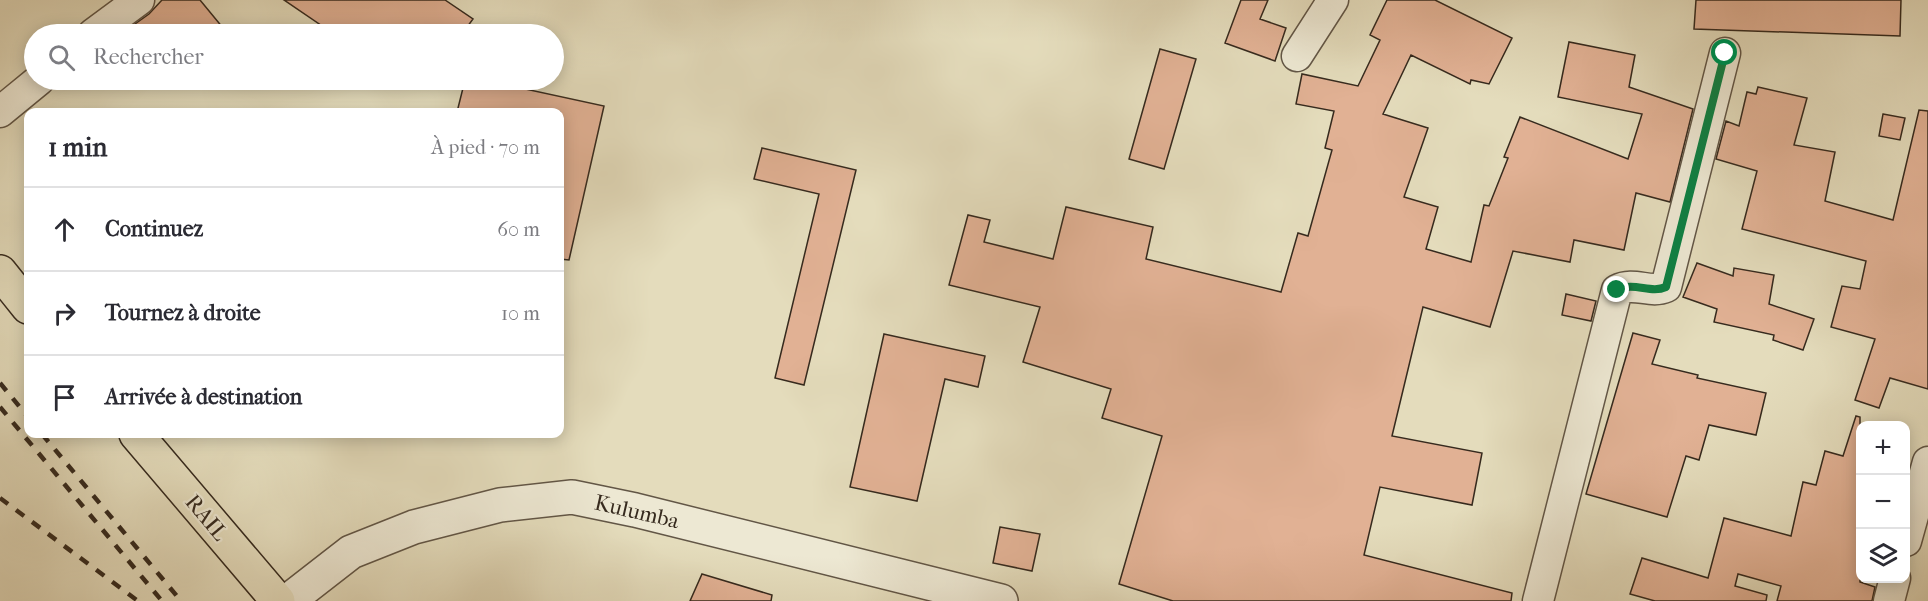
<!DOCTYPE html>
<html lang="fr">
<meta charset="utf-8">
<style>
body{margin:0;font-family:"IM FELL French Canon",serif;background:#f2f2f3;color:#2b2b33}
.controls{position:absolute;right:18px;bottom:18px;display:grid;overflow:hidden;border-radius:12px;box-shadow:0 3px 15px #0003}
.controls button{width:54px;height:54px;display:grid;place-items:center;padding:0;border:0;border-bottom:2px solid #e1e1e2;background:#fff;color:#2b2b33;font:30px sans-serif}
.stop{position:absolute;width:18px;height:18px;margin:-14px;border:4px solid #0b8043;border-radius:50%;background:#fff}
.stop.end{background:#0b8043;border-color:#fff;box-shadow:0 2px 6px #0008}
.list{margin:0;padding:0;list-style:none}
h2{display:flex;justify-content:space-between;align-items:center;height:78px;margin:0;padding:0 24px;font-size:26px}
h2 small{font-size:20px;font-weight:400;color:#7c7c81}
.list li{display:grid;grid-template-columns:39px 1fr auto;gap:18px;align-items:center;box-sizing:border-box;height:84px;padding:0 24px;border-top:2px solid #e1e1e2}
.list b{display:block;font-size:22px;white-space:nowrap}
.list em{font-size:20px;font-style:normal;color:#7c7c81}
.icon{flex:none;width:33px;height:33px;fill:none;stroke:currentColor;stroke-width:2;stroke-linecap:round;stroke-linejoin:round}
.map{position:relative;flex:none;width:1928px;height:601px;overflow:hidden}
.search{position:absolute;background:#fff;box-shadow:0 3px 15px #0003;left:24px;top:24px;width:540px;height:66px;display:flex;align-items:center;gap:15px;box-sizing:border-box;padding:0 21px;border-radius:33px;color:#7c7c81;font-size:22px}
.panel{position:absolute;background:#fff;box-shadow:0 3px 15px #0003;left:24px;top:108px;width:540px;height:330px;border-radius:12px}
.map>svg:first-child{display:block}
</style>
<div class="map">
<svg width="1928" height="601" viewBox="0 0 1928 601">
<rect width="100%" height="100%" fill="#e4dcbc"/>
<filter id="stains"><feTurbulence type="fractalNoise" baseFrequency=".00333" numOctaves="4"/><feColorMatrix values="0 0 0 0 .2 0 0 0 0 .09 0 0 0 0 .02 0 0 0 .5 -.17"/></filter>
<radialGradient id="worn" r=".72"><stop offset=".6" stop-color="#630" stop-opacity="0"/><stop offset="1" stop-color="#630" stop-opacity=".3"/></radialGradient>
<path fill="#e1b194" stroke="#362a1e" stroke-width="1.5" d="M 162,0 L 200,0 L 228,34 L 121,34 L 149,14 Z
M 284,0 L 445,0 L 473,19 L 462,34 L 334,34 Z
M 1241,0 L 1268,0 L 1260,19 L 1286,28 L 1275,61 L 1225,43 Z
M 1387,0 L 1435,0 L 1512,38 L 1489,84 L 1471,80 L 1470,84 L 1411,55 L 1383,114 L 1428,128 L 1404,197 L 1438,207 L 1426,249 L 1471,262 L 1484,205 L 1489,206 L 1508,158 L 1504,157 L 1520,117 L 1628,159 L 1642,114 L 1558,97 L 1569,42 L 1635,55 L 1629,87 L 1693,109 L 1670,202 L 1636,193 L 1624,250 L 1574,240 L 1570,262 L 1513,251 L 1490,327 L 1423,307 L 1392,436 L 1482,453 L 1472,505 L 1380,487 L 1364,555 L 1512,593 L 1511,601 L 1173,601 L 1119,584 L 1162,436 L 1102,418 L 1111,389 L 1023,362 L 1040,307 L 949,285 L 968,215 L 990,220 L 984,242 L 1053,259 L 1066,207 L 1153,227 L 1146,259 L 1281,292 L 1298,233 L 1308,236 L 1332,150 L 1325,148 L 1334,111 L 1296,104 L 1302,74 L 1358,86 L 1380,40 L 1370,35 Z
M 1696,0 L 1901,0 L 1900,36 L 1694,29 Z
M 1160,49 L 1196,59 L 1164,169 L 1129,159 Z
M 465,80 L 484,80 L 604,106 L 569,260 L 560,259 L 560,112 L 457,112 Z
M 1758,87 L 1807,98 L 1794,145 L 1835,152 L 1825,201 L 1893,220 L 1919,110 L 1928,111 L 1928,389 L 1890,378 L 1879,408 L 1855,400 L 1875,339 L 1831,327 L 1842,286 L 1860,289 L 1866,261 L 1742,229 L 1757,171 L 1716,159 L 1726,121 L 1739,126 L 1747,92 L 1756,94 Z
M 1883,114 L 1905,118 L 1900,140 L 1879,136 Z
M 762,148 L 856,170 L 804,385 L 775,378 L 819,194 L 754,179 Z
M 1697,263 L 1733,276 L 1734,268 L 1774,275 L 1769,304 L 1814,319 L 1803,350 L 1773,340 L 1774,335 L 1714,322 L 1717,309 L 1683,297 Z
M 1566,294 L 1596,301 L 1591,321 L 1562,315 Z
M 1633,333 L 1660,340 L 1652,364 L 1698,375 L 1697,378 L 1766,393 L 1756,435 L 1709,425 L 1699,460 L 1686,456 L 1667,517 L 1586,494 Z
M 884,334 L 985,356 L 978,387 L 945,379 L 917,501 L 850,487 Z
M 1856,416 L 1860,417 L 1860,582 L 1875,587 L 1872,601 L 1777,601 L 1781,586 L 1738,574 L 1735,586 L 1767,595 L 1766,601 L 1655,601 L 1630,594 L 1642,558 L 1708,578 L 1724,518 L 1791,536 L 1803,482 L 1816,485 L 1825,451 L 1843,456 Z
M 1000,527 L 1040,534 L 1032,571 L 993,563 Z
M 702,574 L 772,595 L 771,601 L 690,601 Z"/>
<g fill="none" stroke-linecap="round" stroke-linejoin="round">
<g stroke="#625646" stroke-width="33">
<path id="minor" d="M 93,34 L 139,0
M 1297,56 L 1333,0
M 0,112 L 39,80
M 1906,541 L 1928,462
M 1538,601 L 1617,290 C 1634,281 1650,294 1666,287 L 1725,53
M 1889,601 L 1895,578"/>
</g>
<g stroke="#625646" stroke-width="36">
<path id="tertiary" d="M 288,601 L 351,552 L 414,527 L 500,505 L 572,497 L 635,510 L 1001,601"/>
</g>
<g stroke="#362a1e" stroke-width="36">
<path id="primary" d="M 0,272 L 28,307
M 136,434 L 278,601"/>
</g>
<use href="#minor" stroke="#ede8d3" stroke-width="30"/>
<use href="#tertiary" stroke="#ede8d3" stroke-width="33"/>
<use href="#primary" stroke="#e4dcbc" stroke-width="33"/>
<path stroke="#362a1e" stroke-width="4.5" stroke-dasharray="10 10" stroke-linecap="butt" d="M 0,383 L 28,417
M 0,407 L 162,601
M 42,434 L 181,601
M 0,498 L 138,601"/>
</g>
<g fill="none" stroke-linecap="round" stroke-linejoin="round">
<path stroke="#0b8043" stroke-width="8" d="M 1617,290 C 1634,281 1650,294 1666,287 L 1725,53"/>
</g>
<g text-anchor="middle" stroke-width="4.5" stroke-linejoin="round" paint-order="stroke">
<g font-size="22" fill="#362a1e" stroke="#ede8d3">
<text transform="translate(637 511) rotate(13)" y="8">Kulumba</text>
<text transform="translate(207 517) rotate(50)" y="8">RAIL</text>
</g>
</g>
<rect width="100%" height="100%" filter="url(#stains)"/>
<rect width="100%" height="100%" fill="url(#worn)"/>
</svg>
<div class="controls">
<button>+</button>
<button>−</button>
<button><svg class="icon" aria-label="layers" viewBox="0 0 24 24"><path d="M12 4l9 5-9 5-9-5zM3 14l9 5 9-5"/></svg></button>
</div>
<div class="stop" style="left:1725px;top:53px"></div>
<div class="stop end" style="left:1617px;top:290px"></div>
<div class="search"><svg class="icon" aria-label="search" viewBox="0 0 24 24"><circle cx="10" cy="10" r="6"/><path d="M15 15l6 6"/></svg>Rechercher</div>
<section class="panel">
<h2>1 min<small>À pied · 70 m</small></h2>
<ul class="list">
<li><svg class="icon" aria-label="ahead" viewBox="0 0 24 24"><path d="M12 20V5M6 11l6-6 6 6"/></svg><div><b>Continuez</b></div><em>60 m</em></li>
<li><svg class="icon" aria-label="right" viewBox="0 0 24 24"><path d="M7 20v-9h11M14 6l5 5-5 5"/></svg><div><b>Tournez à droite</b></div><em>10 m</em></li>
<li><svg class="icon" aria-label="arrive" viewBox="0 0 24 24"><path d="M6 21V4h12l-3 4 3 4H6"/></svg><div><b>Arrivée à destination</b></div></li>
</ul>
</section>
</div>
